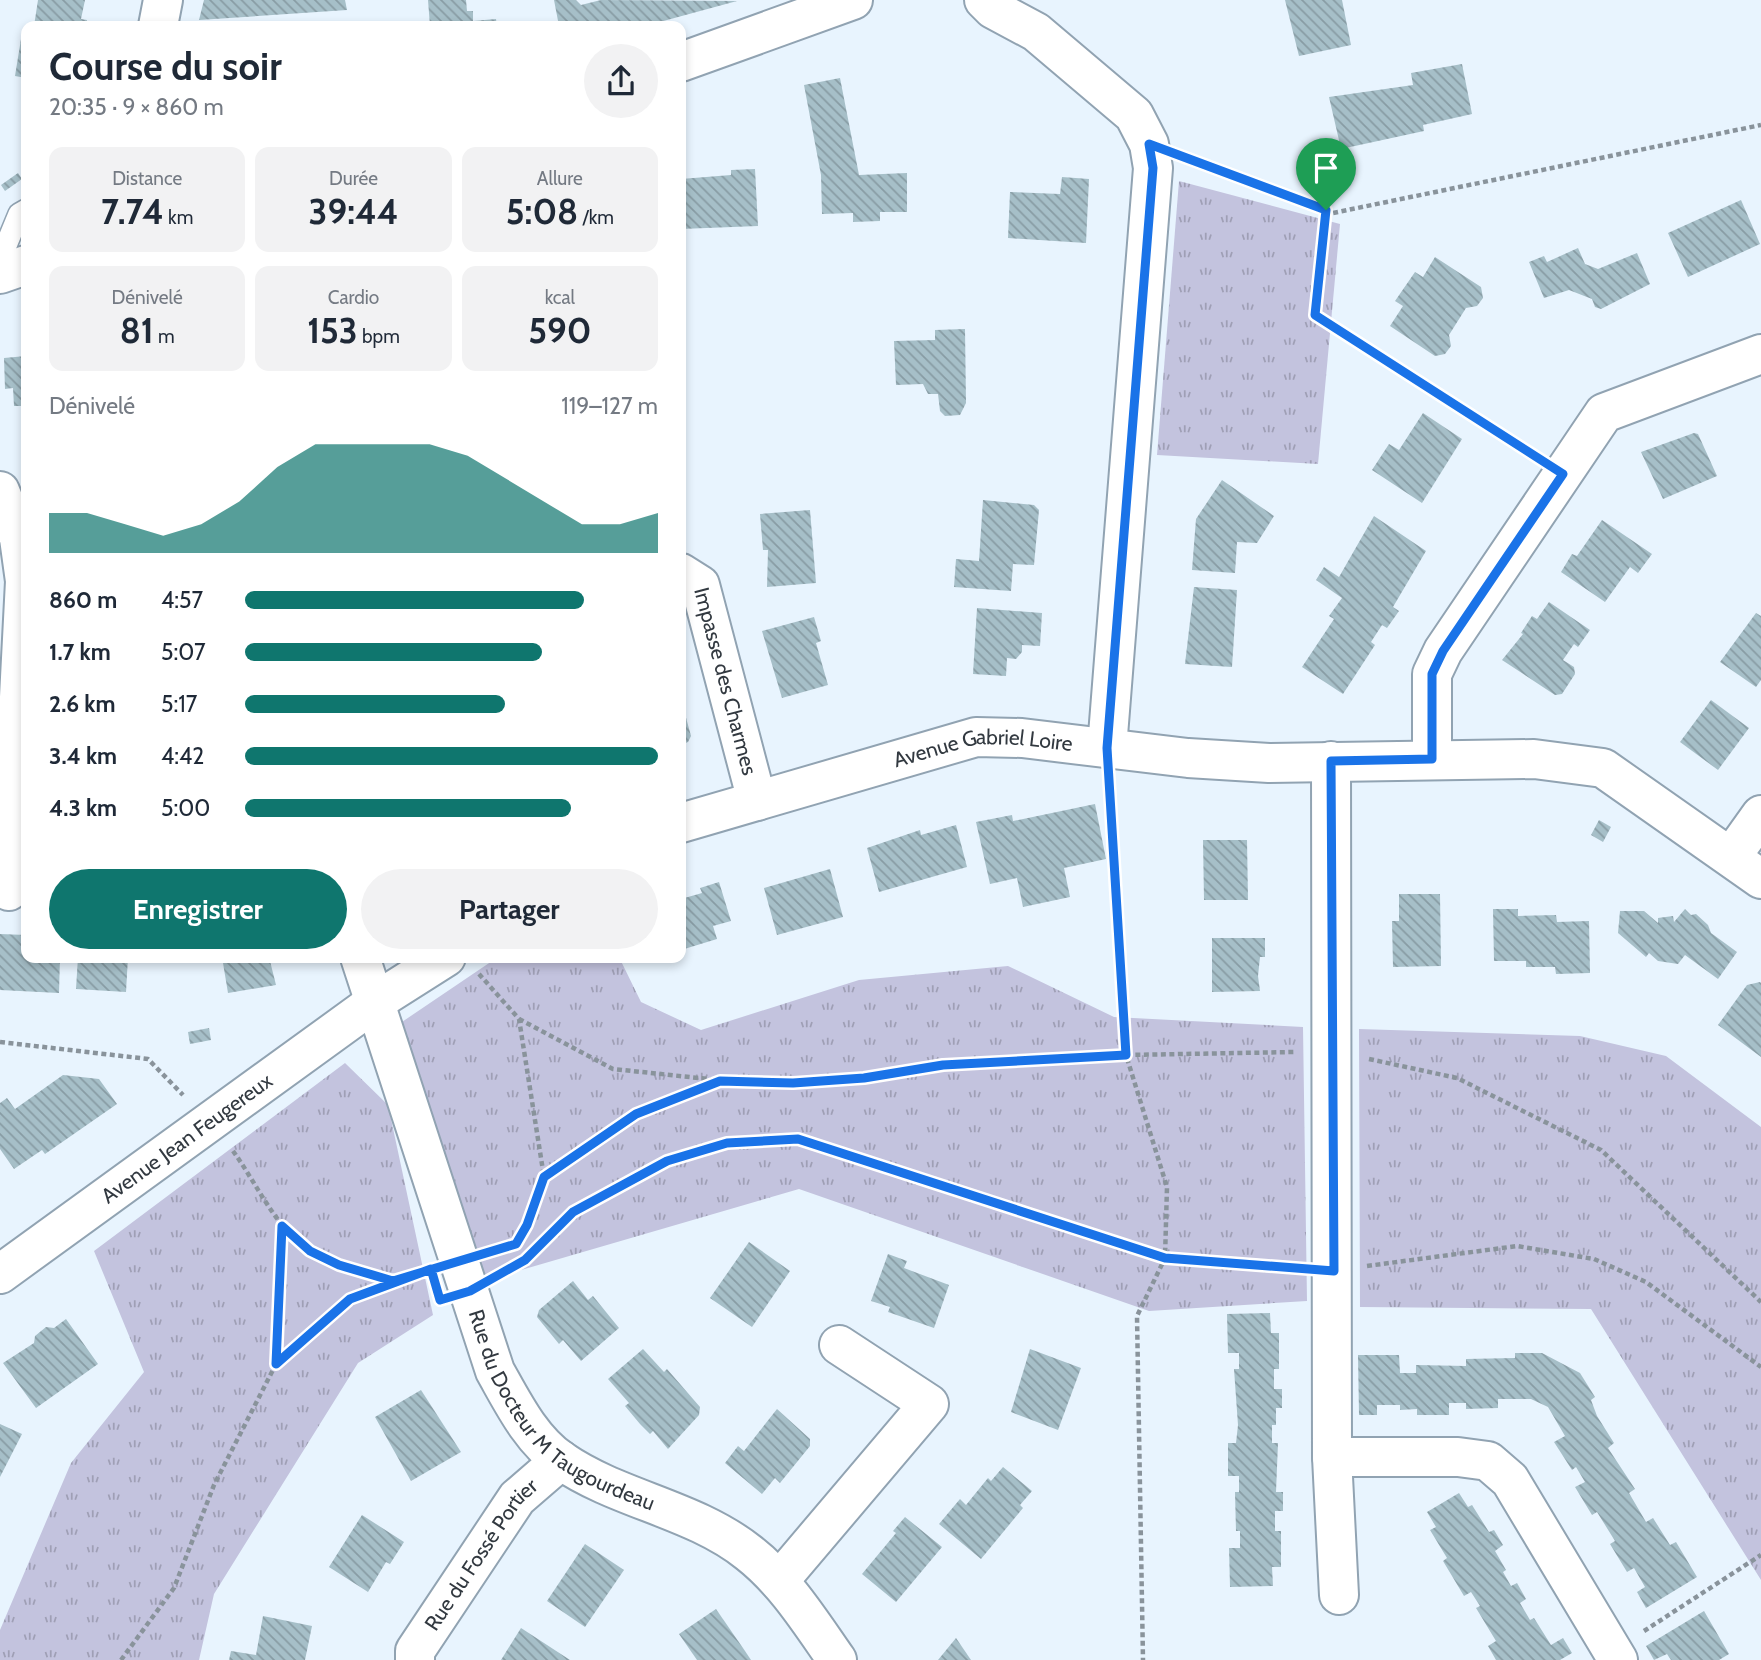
<!DOCTYPE html>
<html lang="fr">
<meta charset="utf-8">
<style>
:root{--surface:#fff;--page:#f2f2f3;--text:#1f2937;--muted:#747a83;--accent:#0f766e}
body{margin:0;font-family:Cabin,sans-serif;background:var(--page);color:var(--text);height:100vh;display:flex;flex-direction:column;font-size:26px;white-space:nowrap}
*{box-sizing:border-box;margin:0}
p{font-size:23px;color:var(--muted)}
.icon{flex:none;width:38px;height:38px;fill:none;stroke:currentColor;stroke-width:2;stroke-linecap:round;stroke-linejoin:round}
.map{position:relative;flex:1;overflow:hidden}
.details{position:absolute;left:21px;top:21px;width:665px;height:942px;display:flex;flex-direction:column;background:var(--surface);border-radius:14px;box-shadow:0 4px 10px #0003}
.details>*{flex:none}
.pin{position:absolute;display:grid;place-items:center;width:60px;height:60px;color:#fff;margin:-72px -30px;border-radius:50% 50% 50% 0;rotate:-45deg;box-shadow:0 0 7px #0007}
.pin .icon{rotate:45deg}
.round{display:grid;place-items:center;flex:none;width:74px;height:74px;border-radius:37px;background:var(--page)}
.headline{display:flex;align-items:center;justify-content:space-between;height:119px;padding:0 28px}
h1{font-size:38px;font-weight:700;line-height:52px}
.stats{display:grid;grid-template-columns:repeat(3,1fr);gap:10px;height:119px;padding:7px 28px}
.stats div{display:grid;align-content:center;border-radius:14px;background:var(--page);text-align:center}
.stats b{font-size:35px;font-weight:700}
.stats small{font-size:19px;font-weight:400}
.stats p{font-size:19px}
.chart{height:196px;padding:14px 28px}
.chart p{display:flex;justify-content:space-between}
.chart svg{width:100%;height:126px;margin-top:7px;fill:var(--accent);opacity:.7}
.primary-button{display:flex;gap:14px;margin-top:auto;padding:14px 28px}
.primary-button a{flex:1;height:80px;border-radius:42px;background:var(--accent);color:#fff;font-size:28px;font-weight:700;line-height:80px;text-align:center}
.primary-button a+a{background:var(--page);color:var(--text)}
ul{padding:0 28px;list-style:none;font-size:23px}
li{display:grid;grid-template-columns:112px 84px 1fr;align-items:center;height:52px}
li i{height:18px;border-radius:9px;background:var(--accent)}
.map>svg:first-child{display:block}
.grass{fill:url(#grass-tufts)}
.building{fill:url(#building-back-hatch)}
.lines{fill:none;stroke-linecap:round;stroke-linejoin:round}
.service-casing{stroke:#91a3b2;stroke-width:24}
.minor-casing{stroke:#91a3b2;stroke-width:42}
.tertiary-casing{stroke:#91a3b2;stroke-width:42}
.path{stroke:#89939b;stroke-width:4.5;stroke-dasharray:5 3.5;stroke-linecap:butt}
.service{stroke:#fff;stroke-width:21}
.minor{stroke:#fff;stroke-width:38}
.tertiary{stroke:#fff;stroke-width:38}
.route-casing{stroke:#fff;stroke-width:14}
.route{stroke:#1a73e8;stroke-width:9}
.labels{text-anchor:middle;stroke-width:6;stroke-linejoin:round;paint-order:stroke}
.street-label{font-size:21px;fill:#323940;stroke:#e8f4fe}
</style>
<div class="map">
<svg width="1761" height="1660" viewBox="0 0 1761 1660">
<defs>
<pattern id="grass-tufts" width="24" height="20" patternUnits="userSpaceOnUse" patternTransform="scale(1.75)"><rect width="24" height="20" fill="#c3c3de"/><path d="M3 7l-1-3M5 7V3M7 7l1-3M15 17l-1-3M17 17v-4M19 17l1-3" fill="none" stroke="#9f9fb5"/></pattern>
<pattern id="building-back-hatch" width="6" height="6" patternUnits="userSpaceOnUse" patternTransform="scale(1.75)"><rect width="6" height="6" fill="#a6bfc8"/><path d="M-1 5l2 2M0 0l6 6M5-1l2 2" fill="none" stroke="#889ca4"/></pattern>
</defs>
<rect width="100%" height="100%" fill="#e8f4fe"/>
<!-- grass -->
<g class="grass">
<polygon points="1179,181 1340,224 1318,464 1157,455"/>
<polygon points="498,957 619,957 641,1002 701,1030 859,980 1008,966 1114,1017 1303,1027 1307,1301 1149,1311 799,1189 480,1282 396,1026"/>
<polygon points="1359,1029 1580,1036 1666,1056 1761,1127 1761,1580 1591,1309 1360,1307"/>
<polygon points="345,1063 388,1105 433,1315 358,1363 214,1594 199,1660 0,1660 0,1630 71,1463 144,1372 94,1251"/>
</g>
<!-- building -->
<g class="building">
<polygon points="38,0 85,0 81,19 87,20 86,26 34,26"/>
<polygon points="204,0 345,0 347,10 199,20"/>
<polygon points="428,0 466,0 467,11 473,11 473,21 496,19 497,26 430,26"/>
<polygon points="554,0 576,0 581,5 601,0 737,1 645,26 559,26"/>
<polygon points="1285,0 1342,0 1351,45 1299,56"/>
<polygon points="22,33 26,34 26,78 15,76"/>
<polygon points="1462,64 1472,114 1423,125 1424,131 1341,149 1329,97 1413,85 1411,73"/>
<polygon points="840,78 859,175 907,173 907,212 880,212 880,221 853,222 853,213 822,214 821,175 804,85"/>
<polygon points="755,169 758,226 681,229 681,179 731,175 731,170"/>
<polygon points="18,173 22,179 5,191 1,185"/>
<polygon points="1062,177 1089,179 1086,243 1008,238 1010,192 1060,194"/>
<polygon points="1741,200 1760,244 1688,277 1668,233"/>
<polygon points="1578,248 1585,264 1598,269 1637,253 1650,284 1601,309 1595,307 1592,299 1569,290 1544,298 1529,262 1544,256 1547,262"/>
<polygon points="1435,257 1481,287 1483,298 1477,306 1466,308 1449,335 1451,346 1445,354 1435,356 1390,326 1403,306 1395,301 1415,272 1423,277"/>
<polygon points="965,329 966,403 960,415 945,416 940,411 938,394 928,394 923,384 896,385 894,341 935,340 935,330"/>
<polygon points="26,356 26,406 14,406 13,388 5,389 4,358"/>
<polygon points="1423,413 1462,439 1422,503 1372,470 1389,444 1399,450"/>
<polygon points="1694,433 1698,434 1717,476 1663,499 1641,452"/>
<polygon points="1222,480 1274,516 1257,543 1237,542 1235,573 1192,570 1196,519"/>
<polygon points="983,500 1034,505 1039,510 1034,565 1013,564 1011,591 954,587 956,559 979,561"/>
<polygon points="810,510 816,583 767,587 768,550 763,550 760,514"/>
<polygon points="1374,516 1426,551 1393,607 1399,611 1387,628 1382,625 1371,642 1375,645 1343,694 1302,667 1334,619 1329,616 1342,598 1316,580 1324,567 1339,577"/>
<polygon points="1602,520 1652,554 1638,573 1630,567 1605,602 1561,572 1572,554 1577,556"/>
<polygon points="1194,587 1237,590 1232,667 1185,664"/>
<polygon points="1549,602 1590,630 1578,647 1574,644 1563,660 1574,667 1575,674 1562,694 1555,695 1502,660 1523,634 1521,633 1532,616 1537,619"/>
<polygon points="977,608 1042,613 1040,646 1022,645 1022,652 1016,659 1007,658 1006,676 973,674"/>
<polygon points="1756,613 1761,616 1761,680 1756,687 1720,662"/>
<polygon points="814,617 821,641 816,643 828,685 782,698 762,631"/>
<polygon points="1711,700 1749,728 1718,770 1680,742"/>
<polygon points="681,712 685,714 691,736 688,742 681,745"/>
<polygon points="1095,804 1106,859 1064,868 1070,897 1023,907 1017,878 990,884 976,822 1012,815 1013,821"/>
<polygon points="1599,820 1611,827 1603,842 1591,835"/>
<polygon points="956,825 967,867 879,892 867,848 920,830 921,835"/>
<polygon points="1203,840 1247,840 1248,900 1204,900"/>
<polygon points="830,869 843,917 777,935 764,888"/>
<polygon points="719,882 731,921 713,926 717,939 681,950 681,899 702,893 700,888"/>
<polygon points="1399,894 1440,894 1441,966 1393,967 1392,921 1399,921"/>
<polygon points="1493,909 1518,909 1518,916 1556,915 1557,922 1589,921 1590,973 1556,974 1555,967 1526,967 1526,961 1494,961"/>
<polygon points="1685,909 1691,915 1696,914 1708,925 1711,933 1737,952 1718,979 1685,955 1678,964 1658,961 1649,953 1646,957 1618,933 1620,911 1644,911 1658,923 1658,918 1673,916 1674,922"/>
<polygon points="0,934 26,935 26,957 60,957 59,993 0,990"/>
<polygon points="1212,938 1265,938 1265,957 1260,957 1258,976 1260,991 1212,992"/>
<polygon points="78,957 128,957 126,992 76,989"/>
<polygon points="222,957 269,957 276,985 228,993"/>
<polygon points="1760,982 1761,983 1761,1057 1718,1025 1747,985"/>
<polygon points="209,1028 211,1040 190,1044 188,1032"/>
<polygon points="63,1075 99,1079 117,1104 45,1154 42,1150 14,1169 0,1149 0,1103 7,1098 15,1109"/>
<polygon points="749,1242 790,1271 752,1327 710,1298"/>
<polygon points="888,1254 907,1261 904,1268 949,1285 934,1328 888,1312 890,1307 871,1301"/>
<polygon points="573,1281 588,1300 593,1296 619,1328 581,1361 563,1340 559,1344 537,1317 539,1310"/>
<polygon points="1270,1313 1271,1333 1279,1333 1279,1369 1274,1369 1274,1389 1282,1389 1282,1408 1276,1408 1276,1425 1272,1425 1272,1443 1278,1443 1276,1492 1283,1492 1283,1511 1275,1511 1275,1531 1281,1531 1281,1567 1272,1567 1273,1586 1230,1587 1229,1548 1240,1548 1240,1531 1236,1531 1235,1492 1239,1492 1239,1476 1228,1476 1228,1443 1236,1443 1238,1425 1234,1369 1239,1369 1239,1353 1228,1353 1227,1314"/>
<polygon points="66,1319 98,1364 36,1408 3,1363 34,1343 35,1336 46,1327 54,1328"/>
<polygon points="643,1349 664,1372 667,1369 700,1407 699,1415 668,1449 653,1431 650,1434 640,1424 625,1406 629,1403 608,1379"/>
<polygon points="1030,1349 1081,1368 1058,1430 1011,1412"/>
<polygon points="1515,1353 1542,1353 1580,1373 1595,1397 1591,1400 1597,1416 1614,1443 1608,1448 1635,1489 1629,1493 1646,1522 1653,1518 1670,1545 1676,1542 1697,1577 1646,1608 1637,1592 1645,1587 1634,1568 1627,1572 1610,1544 1615,1541 1597,1512 1592,1515 1575,1487 1585,1482 1576,1467 1572,1470 1554,1442 1565,1436 1548,1407 1531,1399 1498,1399 1498,1408 1466,1409 1466,1403 1449,1403 1449,1415 1417,1415 1417,1409 1400,1410 1400,1405 1377,1405 1377,1415 1359,1415 1358,1355 1399,1355 1400,1373 1416,1373 1416,1365 1466,1366 1466,1359 1515,1358"/>
<polygon points="421,1390 461,1452 411,1481 375,1417"/>
<polygon points="777,1409 810,1439 810,1446 780,1483 775,1478 762,1494 725,1463 738,1446 744,1451"/>
<polygon points="0,1424 22,1434 0,1477"/>
<polygon points="1003,1467 1032,1491 1020,1505 1023,1508 981,1559 939,1524 960,1499 966,1505 988,1478 991,1481"/>
<polygon points="1459,1493 1468,1507 1472,1505 1489,1532 1494,1530 1503,1545 1495,1551 1506,1570 1503,1572 1511,1586 1517,1583 1526,1599 1520,1603 1530,1620 1534,1618 1551,1645 1563,1638 1572,1653 1560,1660 1496,1660 1488,1646 1496,1641 1476,1608 1480,1606 1471,1592 1464,1596 1443,1561 1447,1558 1430,1530 1436,1527 1427,1512"/>
<polygon points="362,1515 404,1542 390,1564 386,1562 368,1592 329,1567"/>
<polygon points="905,1517 942,1547 896,1602 862,1574 896,1533 893,1531"/>
<polygon points="585,1544 624,1570 585,1627 547,1601"/>
<polygon points="716,1609 745,1651 751,1660 697,1660 679,1634"/>
<polygon points="1704,1611 1729,1654 1719,1660 1671,1660 1667,1654 1654,1660 1646,1646"/>
<polygon points="263,1616 312,1626 305,1660 229,1660 231,1651 256,1655"/>
<polygon points="521,1628 570,1660 501,1660"/>
<polygon points="956,1638 971,1660 938,1660"/>
</g>
<g class="lines">
<!-- service casing -->
<g class="service-casing">
<polyline id="service" points="0,260 19,214 26,210"/>
</g>
<!-- minor casing -->
<g class="minor-casing">
<g id="minor">
<polyline points="984,0 993,9 1036,32 1134,115 1149,144 1153,168 1107,748"/>
<polyline points="0,491 19,538 25,581 9,891"/>
<path id="s1" d="M681,573L700,585L757,801"/>
<polyline points="1432,759 1432,674 1443,651 1604,413 1761,354"/>
<polyline points="1331,761 1332,1457 1458,1457 1488,1461 1510,1480 1618,1660"/>
<path id="s2" d="M681,823L976,737L1022,738L1188,758L1269,763L1534,759L1603,768L1761,879"/>
<polyline points="1731,857 1761,815"/>
<path id="s3" d="M360,957L495,1371C513,1403 531,1440 562,1461C619,1500 694,1509 749,1553C785,1581 811,1623 837,1660"/>
<path id="s4" d="M0,1274L375,1002L446,957"/>
<polyline points="1332,1457 1339,1595"/>
<polyline points="779,1581 929,1404 839,1345"/>
<path id="s5" d="M415,1660V1651L517,1498L561,1460"/>
</g>
</g>
<!-- tertiary casing -->
<g class="tertiary-casing">
<g id="tertiary">
<polyline points="158,26 163,0"/>
<polyline points="681,62 853,0"/>
<polyline points="0,274 26,265"/>
</g>
</g>
<!-- path -->
<g class="path">
<polyline points="1190,159 1333,213 1761,125"/>
<polyline points="1326,210 1316,315 1533,455"/>
<polyline points="1109,787 1126,1055 1167,1187 1165,1258 1137,1316 1143,1660"/>
<polyline points="479,974 519,1019 544,1177"/>
<polyline points="519,1019 613,1069 718,1080"/>
<polyline points="0,1042 148,1059 183,1095"/>
<polyline points="1369,1059 1457,1078 1601,1150 1761,1302"/>
<path d="M233,1151C257,1184 275,1227 309,1251C333,1267 365,1274 392,1281"/>
<polyline points="495,1252 516,1244 527,1225 544,1177 636,1114 720,1081 793,1083 864,1078 943,1065 1126,1055 1295,1052"/>
<polyline points="1367,1266 1517,1246 1594,1259 1646,1282 1761,1367"/>
<polyline points="502,1272 525,1260 573,1212 667,1161 727,1143 798,1139 1165,1258 1296,1268"/>
<polyline points="276,1364 282,1226"/>
<polyline points="1644,1631 1761,1555"/>
<polyline points="121,1660 174,1588 214,1485 276,1364 350,1299 424,1271"/>
</g>
<!-- service -->
<use href="#service" class="service"/>
<!-- minor -->
<use href="#minor" class="minor"/>
<!-- tertiary -->
<use href="#tertiary" class="tertiary"/>
</g>
<g class="lines">
<!-- route casing -->
<g class="route-casing">
<polyline id="route" points="1326,210 1149,144 1153,168 1107,748 1126,1055 943,1065 864,1078 793,1083 720,1081 636,1114 544,1177 527,1225 516,1244 393,1281 339,1265 310,1251 282,1226 276,1364 350,1299 431,1269 440,1300 470,1291 525,1260 573,1212 667,1161 727,1143 798,1139 1165,1258 1334,1271 1331,761 1432,759 1432,674 1443,651 1563,474 1315,315 1326,210"/>
</g>
<!-- route -->
<use href="#route" class="route"/>
</g>
<g class="labels">
<!-- street labels -->
<g class="street-label">
<text dy="7" stroke="none"><textPath href="#s1" startOffset="122">Impasse des Charmes</textPath></text>
<text dy="7" stroke="none"><textPath href="#s2" startOffset="313">Avenue Gabriel Loire</textPath></text>
<text dy="7" stroke="none"><textPath href="#s4" startOffset="231">Avenue Jean Feugereux</textPath></text>
<text dy="7" stroke="none"><textPath href="#s3" startOffset="511">Rue du Docteur M Taugourdeau</textPath></text>
<text dy="7" stroke="none"><textPath href="#s5" startOffset="126">Rue du Fossé Portier</textPath></text>
</g>
</g>
</svg>
<div class="pin" style="left:1326px;top:210px;background:#1e9e55"><svg class="icon" aria-label="arrive" viewBox="0 0 24 24"><path d="M6 21V4h12l-3 4 3 4H6"/></svg></div>
<section class="details">
<div class="headline"><div><h1>Course du soir</h1><p>20:35 · 9 × 860 m</p></div><a class="round"><svg class="icon" aria-label="share" viewBox="0 0 24 24"><path d="M12 15V3M7 8l5-5 5 5M5 13v7h14v-7"/></svg></a></div>
<div class="stats">
<div><p>Distance</p><b>7.74<small> km</small></b></div>
<div><p>Durée</p><b>39:44</b></div>
<div><p>Allure</p><b>5:08<small> /km</small></b></div>
</div>
<div class="stats">
<div><p>Dénivelé</p><b>81<small> m</small></b></div>
<div><p>Cardio</p><b>153<small> bpm</small></b></div>
<div><p>kcal</p><b>590</b></div>
</div>
<div class="chart"><p><span>Dénivelé</span>119–127 m</p>
<svg viewBox="0 0 160 44" preserveAspectRatio="none"><path d="M0 44V30L10 30L20 34L30 38L40 34L50 26L60 14L70 6L80 6L90 6L100 6L110 10L120 18L130 26L140 34L150 34L160 30V44z"/></svg>
</div>
<ul>
<li><b>860 m</b>4:57<i style="width:82%"></i></li>
<li><b>1.7 km</b>5:07<i style="width:72%"></i></li>
<li><b>2.6 km</b>5:17<i style="width:63%"></i></li>
<li><b>3.4 km</b>4:42<i style="width:100%"></i></li>
<li><b>4.3 km</b>5:00<i style="width:79%"></i></li>
</ul>
<div class="primary-button"><a>Enregistrer</a><a>Partager</a></div>
</section>
</div>
